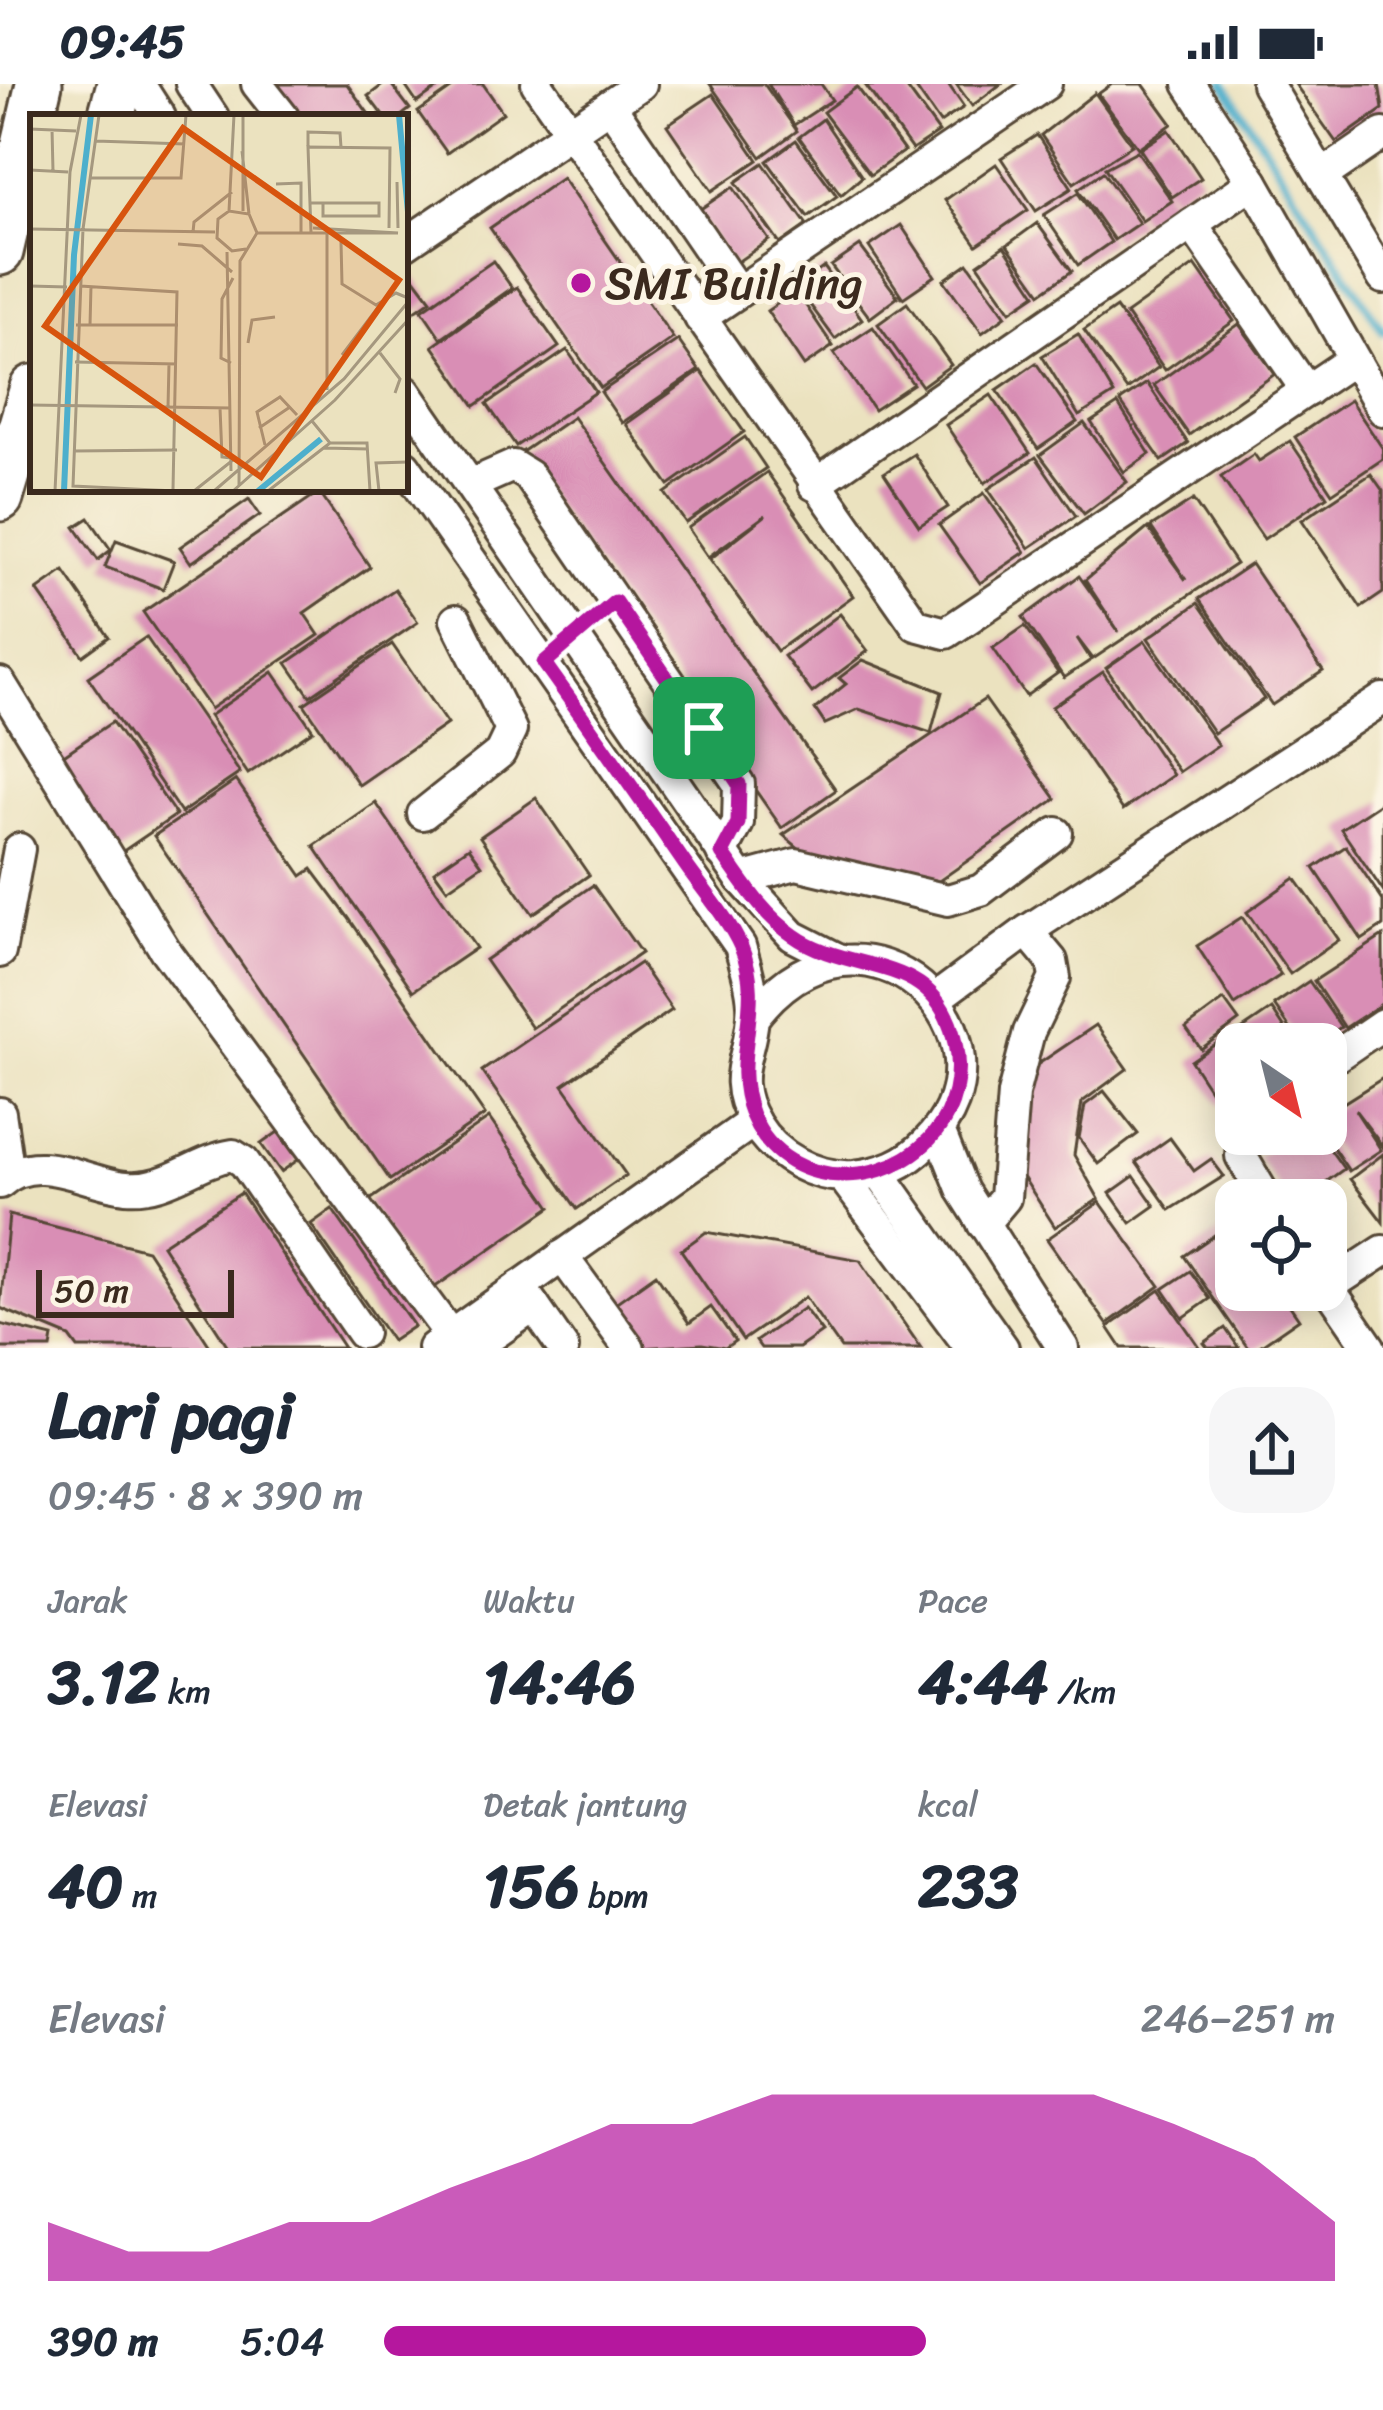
<!DOCTYPE html>
<html lang="id">
<meta charset="utf-8">
<style>
:root{--surface:#fff;--page:#f6f6f7;--text:#1f2937;--muted:#747a83;--accent:#b5179e}
body{margin:0;font-family:Sriracha,sans-serif;background:var(--page);color:var(--text);height:100vh;display:flex;flex-direction:column;font-size:45px;white-space:nowrap}
*{box-sizing:border-box;margin:0}
p{font-size:39px;color:var(--muted)}
.icon{flex:none;width:66px;height:66px;fill:none;stroke:currentColor;stroke-width:2;stroke-linecap:round;stroke-linejoin:round}
.map{position:relative;height:1264px;overflow:hidden}
.details{display:flex;flex-direction:column;background:var(--surface);flex:1}
.details>*{flex:none}
.needle{width:78px;rotate:145deg}
.buttons{position:absolute;left:1215px;top:939px;display:grid;gap:24px}
.buttons a{display:grid;place-items:center;width:132px;height:132px;border-radius:24px;background:var(--surface);box-shadow:0 6px 30px #0003;font-size:60px}
.scale{position:absolute;left:36px;bottom:30px;width:198px;box-sizing:border-box;padding-left:12px;border:6px solid #3b2a1e;border-top:0;font-size:33px;line-height:42px;white-space:nowrap;color:#3b2a1e;-webkit-text-stroke:9px #fcf5e5;paint-order:stroke}
.pin{position:absolute;display:grid;place-items:center;width:102px;height:102px;color:#fff;margin:-51px;border-radius:24px;box-shadow:0 6px 18px #0006}
.round{display:grid;place-items:center;flex:none;width:126px;height:126px;border-radius:36px;background:var(--page)}
.summary{display:flex;align-items:center;justify-content:space-between;height:204px;padding:0 48px}
h1{font-size:66px;font-weight:700;line-height:90px}
.stats{display:grid;grid-template-columns:repeat(3,1fr);gap:18px;height:204px;padding:12px 48px}
.stats div{display:grid;align-content:center}
.stats b{font-size:60px;font-weight:700}
.stats small{font-size:33px;font-weight:400}
.stats p{font-size:33px}
.chart{height:336px;padding:24px 48px}
.chart p{display:flex;justify-content:space-between}
.chart svg{width:100%;height:216px;margin-top:12px;fill:var(--accent);opacity:.7}
ul{padding:0 48px;list-style:none;font-size:39px}
li{display:grid;grid-template-columns:192px 144px 1fr;align-items:center;height:90px}
li i{height:30px;border-radius:15px;background:var(--accent)}
.status{display:flex;justify-content:space-between;align-items:center;height:84px;padding:0 60px;background:var(--surface);direction:ltr}
.status svg{height:33px;fill:currentColor}
.map>svg:first-child{display:block}
.lines{fill:none;stroke-linecap:round;stroke-linejoin:round}
.stream{stroke:#4dafcc;stroke-width:8}
.building{fill:#d98eb5}
.minor-casing{stroke:#554636;stroke-width:36}
.highway-casing{stroke:#554636;stroke-width:51}
.minor{stroke:#fff;stroke-width:30}
.highway{stroke:#fff;stroke-width:45}
.route-casing{stroke:#fff;stroke-width:24}
.route{stroke:#b5179e;stroke-width:15}
.poi-dot{fill:#b5179e;stroke:#fcf5e5;stroke-width:4.5}
.labels{text-anchor:middle;stroke-width:10;stroke-linejoin:round;paint-order:stroke}
.poi-label{font-size:45px;fill:#3b2a1e;stroke:#fcf5e5;text-anchor:start}
.inset-river{fill:none;stroke:#4dafcc;stroke-width:6}
.inset-road{fill:none;stroke:#a5987f;stroke-width:3}
.view{fill:#d7540e;fill-opacity:0.15;stroke:#d7540e;stroke-width:6}
.inset-edge{fill:none;stroke:#3b2a1e;stroke-width:6}
</style>
<div class="status"><b>09:45</b><svg viewBox="0 0 49 12"><path d="M0 12V9h3v3zM5 12V6h3v6zM10 12V3h3v9zM15 12V0h3v12zM26 1h20v11H26zM47 4h2v5h-2z"/></svg></div>
<div class="map">
<svg width="1383" height="1264" viewBox="0 0 1383 1264">
<rect width="100%" height="100%" fill="#fcf5e5"/>
<filter id="ink" filterUnits="userSpaceOnUse"><feTurbulence type="fractalNoise" baseFrequency=".00833" numOctaves="2"/><feDisplacementMap in="SourceGraphic" scale="24" xChannelSelector="R" yChannelSelector="G"/><feConvolveMatrix kernelMatrix="1 2 1 2 8 2 1 2 1" color-interpolation-filters="sRGB"/></filter>
<filter id="wash" filterUnits="userSpaceOnUse"><feTurbulence type="fractalNoise" baseFrequency=".004" numOctaves="4" result="noise"/><feDisplacementMap in="SourceGraphic" scale="48" xChannelSelector="R" yChannelSelector="G"/><feGaussianBlur stdDeviation="2.7" result="paint"/><feColorMatrix in="noise" values="0 0 0 0 0 0 0 0 0 0 0 0 0 0 0 0 0 1.4 0 .05"/><feComposite in="paint" operator="in"/></filter>
<g filter="url(#wash)">
<rect width="100%" height="100%" fill="#ebe2bf"/>
<g class="lines">
<!-- stream -->
<polyline class="stream" points="1224,0 1383,247"/>
</g>
<g id="blocks">
<!-- building -->
<g class="building">
<polygon points="270,0 347,0 371,33 293,33"/>
<polygon points="384,0 391,0 410,25 400,33 384,33 368,12"/>
<polygon points="404,0 444,0 417,19"/>
<polygon points="458,0 483,0 503,29 447,69 418,28"/>
<polygon points="710,0 764,0 797,47 761,73"/>
<polygon points="768,0 821,0 832,16 794,41"/>
<polygon points="904,0 939,48 912,66 866,2"/>
<polygon points="913,0 948,0 964,23 940,39"/>
<polygon points="956,0 1001,0 972,22"/>
<polygon points="1112,0 1143,0 1172,40 1138,64 1098,10"/>
<polygon points="1295,0 1379,0 1383,25 1336,58"/>
<polygon points="857,3 904,67 870,91 823,28"/>
<polygon points="1095,9 1132,61 1074,99 1041,51"/>
<polygon points="713,10 758,76 712,107 667,41"/>
<polygon points="823,35 862,93 841,111 799,53"/>
<polygon points="1169,46 1201,94 1172,113 1140,65"/>
<polygon points="1037,51 1072,104 1036,127 1001,74"/>
<polygon points="796,56 837,112 808,133 767,77"/>
<polygon points="1137,67 1172,117 1142,137 1105,84"/>
<polygon points="763,79 807,141 780,160 736,98"/>
<polygon points="996,80 1028,126 977,161 945,116"/>
<polygon points="1103,88 1139,139 1114,156 1078,105"/>
<polygon points="562,94 673,254 601,304 490,144"/>
<polygon points="733,103 769,156 733,181 696,128"/>
<polygon points="1078,109 1111,158 1078,181 1044,131"/>
<polygon points="1037,139 1072,187 1041,209 1007,161"/>
<polygon points="901,141 935,192 903,214 869,163"/>
<polygon points="860,162 898,213 870,234 831,182"/>
<polygon points="1004,162 1036,210 1011,227 978,180"/>
<polygon points="493,177 512,204 441,254 422,226"/>
<polygon points="968,179 1006,232 982,249 944,196"/>
<polygon points="1195,181 1234,237 1165,286 1126,230"/>
<polygon points="824,183 862,235 835,255 797,203"/>
<polygon points="413,192 431,216 405,234 405,197"/>
<polygon points="517,203 559,263 475,322 433,262"/>
<polygon points="796,207 833,262 804,282 767,227"/>
<polygon points="907,219 951,281 922,302 878,240"/>
<polygon points="1116,224 1159,283 1127,306 1084,246"/>
<polygon points="1239,240 1275,290 1189,351 1154,301"/>
<polygon points="873,243 913,300 874,326 834,269"/>
<polygon points="1078,250 1114,310 1079,332 1042,272"/>
<polygon points="678,256 699,286 622,339 601,308"/>
<polygon points="567,266 596,308 516,362 487,320"/>
<polygon points="1036,279 1077,338 1038,365 997,306"/>
<polygon points="701,287 744,348 669,401 626,340"/>
<polygon points="1147,299 1188,359 1162,377 1120,317"/>
<polygon points="991,311 1030,369 985,399 946,341"/>
<polygon points="1350,316 1383,365 1383,375 1332,409 1295,353"/>
<polygon points="1118,320 1150,370 1124,388 1091,338"/>
<polygon points="573,333 836,706 782,744 519,370"/>
<polygon points="1084,339 1127,398 1084,430 1040,371"/>
<polygon points="745,353 766,384 686,439 665,409"/>
<polygon points="1290,357 1327,412 1264,455 1221,393 1254,370 1259,377"/>
<polygon points="914,370 948,423 919,442 884,389"/>
<polygon points="1036,373 1076,432 1029,464 988,405"/>
<polygon points="767,388 853,512 777,567 710,475 766,431 708,473 688,444"/>
<polygon points="1371,390 1383,407 1383,509 1361,524 1302,436"/>
<polygon points="319,408 370,483 304,529 319,551 210,625 143,528"/>
<polygon points="984,409 1025,468 980,499 939,441"/>
<polygon points="249,415 260,431 191,479 180,463"/>
<polygon points="1193,416 1236,480 1093,575 1077,554 1091,576 1064,594 1023,533 1079,492 1119,548 1085,496 1148,444 1186,496 1151,443"/>
<polygon points="89,434 111,466 98,476 75,443"/>
<polygon points="116,456 174,477 163,505 105,483"/>
<polygon points="1251,480 1323,587 1272,621 1199,515"/>
<polygon points="64,487 109,553 83,572 37,506"/>
<polygon points="395,505 418,538 310,612 287,579"/>
<polygon points="1198,519 1264,615 1214,649 1148,554"/>
<polygon points="840,530 868,567 812,609 784,572"/>
<polygon points="1025,542 1058,589 1026,612 993,564"/>
<polygon points="146,553 240,689 181,729 88,593"/>
<polygon points="1145,557 1218,661 1179,688 1106,584"/>
<polygon points="392,560 447,640 359,701 304,620"/>
<polygon points="863,576 942,608 931,649 859,625 825,640 815,625 846,600 839,594"/>
<polygon points="273,588 313,646 248,690 209,632"/>
<polygon points="1103,588 1173,691 1123,726 1052,623"/>
<polygon points="985,615 1056,715 926,806 819,781 783,751"/>
<polygon points="112,638 176,731 116,772 52,679"/>
<polygon points="236,696 302,792 312,785 348,833 485,1031 390,1096 154,752"/>
<polygon points="536,714 589,791 533,830 480,753"/>
<polygon points="1383,717 1383,807 1341,745"/>
<polygon points="376,719 476,864 413,907 314,762"/>
<polygon points="1346,762 1383,817 1383,842 1362,856 1314,784"/>
<polygon points="469,763 482,781 447,805 434,787"/>
<polygon points="1295,794 1339,856 1290,890 1247,828"/>
<polygon points="593,801 641,869 532,944 485,876"/>
<polygon points="1242,833 1281,891 1235,921 1197,862"/>
<polygon points="1383,852 1383,919 1345,944 1314,897"/>
<polygon points="640,879 672,926 563,1001 626,1091 577,1125 482,987"/>
<polygon points="1309,897 1341,943 1316,960 1301,960 1274,921"/>
<polygon points="1224,916 1239,937 1201,965 1186,944"/>
<polygon points="1272,925 1295,960 1240,960 1234,951"/>
<polygon points="1096,941 1127,985 1082,1018 1074,1071 1099,1115 1055,1143 1016,1082 1031,985"/>
<polygon points="1230,950 1236,959 1236,1010 1220,1021 1191,977"/>
<polygon points="1383,994 1383,1063 1355,1026 1381,1066 1349,1087 1324,1050 1326,1030"/>
<polygon points="1104,1007 1138,1050 1098,1080 1079,1054 1085,1021"/>
<polygon points="489,1034 551,1123 428,1208 367,1118"/>
<polygon points="278,1048 298,1076 281,1088 261,1060"/>
<polygon points="1290,1050 1319,1050 1344,1085 1301,1116 1288,1116 1257,1073"/>
<polygon points="1170,1054 1194,1087 1211,1075 1224,1092 1170,1126 1136,1078"/>
<polygon points="1383,1070 1383,1138 1350,1095"/>
<polygon points="1134,1092 1155,1122 1131,1139 1110,1109"/>
<polygon points="241,1109 344,1264 229,1264 162,1161"/>
<polygon points="1100,1118 1160,1202 1107,1240 1047,1155"/>
<polygon points="332,1125 414,1242 392,1257 311,1140"/>
<polygon points="9,1131 147,1166 211,1264 78,1264 70,1253 0,1224"/>
<polygon points="1232,1139 1236,1206 1279,1206 1299,1235 1257,1264 1248,1264 1184,1172"/>
<polygon points="706,1148 860,1176 921,1264 841,1264 805,1213 743,1256 681,1166"/>
<polygon points="1190,1187 1210,1215 1183,1234 1163,1205"/>
<polygon points="656,1190 689,1239 711,1223 735,1257 725,1264 702,1260 640,1264 611,1222"/>
<polygon points="1160,1206 1200,1264 1122,1264 1108,1243"/>
<polygon points="804,1224 822,1248 799,1264 761,1264 756,1257"/>
<polygon points="0,1240 53,1253 51,1264 0,1264"/>
<polygon points="1225,1244 1239,1264 1208,1264 1204,1259"/>
</g>
</g>
</g>
<g filter="url(#ink)">
<use href="#blocks" fill-opacity="0" stroke="#554636" stroke-width="3"/>
<g class="lines">
<!-- minor casing -->
<g class="minor-casing">
<g id="minor">
<polyline points="139,0 160,33"/>
<polyline points="191,0 213,33"/>
<polyline points="257,0 283,33"/>
<polyline points="537,0 916,541 946,549 1352,276"/>
<polyline points="1189,0 1253,98 1383,326"/>
<polyline points="1267,0 1383,194"/>
<polyline points="610,21 738,208"/>
<polyline points="1323,91 1383,50"/>
<polyline points="1192,140 1307,307"/>
<polyline points="405,160 641,0"/>
<polyline points="700,234 1046,0"/>
<polyline points="405,307 741,795 793,852 840,876"/>
<path d="M405,382L740,862C746,883 755,911 753,933C750,974 728,993 755,1039C775,1072 815,1095 854,1092C883,1089 906,1080 926,1059C1031,954 864,788 753,934"/>
<polyline points="472,400 513,382 529,392 739,700 738,739 722,769"/>
<polyline points="814,401 1253,98"/>
<polyline points="0,599 165,866 460,1264"/>
<polyline points="423,730 500,669 511,646 456,536"/>
<polyline points="741,795 796,780 948,816 981,806 1057,749"/>
<polyline points="0,868 19,765"/>
<polyline points="935,915 1027,847 1383,615"/>
<polyline points="1326,979 1383,940"/>
<polyline points="0,1029 9,1091"/>
<polyline points="939,1047 963,1107 1063,1264"/>
<polyline points="1243,1050 1241,1072 1267,1116"/>
<polyline points="879,1089 1003,1264"/>
<polyline points="843,1093 971,1264"/>
<path d="M0,1099C37,1065 84,1099 126,1103C168,1107 194,1077 233,1071L244,1078L362,1249"/>
<polyline points="983,1140 1005,1114 1013,1010 1029,948 1055,894 1052,877 1027,847"/>
<polyline points="562,1172 629,1264"/>
<polyline points="1326,1200 1370,1264"/>
<polyline points="520,1202 563,1264"/>
<polyline points="1328,1203 1383,1167"/>
<polyline points="433,1264 754,1037"/>
<polyline points="474,1264 534,1222"/>
</g>
</g>
<!-- highway casing -->
<g class="highway-casing">
<g id="highway">
<polyline points="111,33 120,0"/>
<polyline points="0,168 39,0"/>
<polyline points="0,414 33,304"/>
</g>
</g>
<!-- minor -->
<use href="#minor" class="minor"/>
<!-- highway -->
<use href="#highway" class="highway"/>
</g>
</g>
<g class="lines" filter="url(#ink)">
<!-- route casing -->
<g class="route-casing">
<path id="route" d="M615,518L739,700L738,739L722,769C743,798 763,831 793,851C851,893 936,866 955,959C960,984 958,1007 947,1030C910,1105 787,1117 752,1031C728,972 767,924 741,863C728,834 703,806 685,780C639,713 592,646 544,579Z"/>
</g>
<!-- route -->
<use href="#route" class="route"/>
</g>
<!-- markers -->
<circle class="poi-dot" cx="581" cy="199" r="12"/>
<g class="labels">
<!-- poi labels -->
<g class="poi-label">
<text x="605" y="215">SMI Building</text>
</g>
</g>
<!-- overview -->
<g transform="translate(30 30)">
<rect width="378" height="378" fill="#ebe2bf"/>
<path class="inset-river" d="M369,1L378,98M34,377L44,141L61,1M228,377L291,325"/>
<path class="inset-road" d="M69,1L53,115L43,372L145,377M213,1V97M0,15L46,17M22,15L23,57M66,27L155,30M278,33V18L310,19L311,33M212,37L219,100M0,56L38,58M60,64H151L156,1M367,68L368,114M246,70L271,69V118M281,89H349V102H293V89M199,97L204,1M0,115L185,118M163,118L164,108L202,78M281,118L278,33L360,34L359,114M227,119H368L283,114M311,128L312,170L346,191L366,179L378,184M148,130L172,132L202,158M197,138L201,357M0,172L37,173M50,172L147,178L143,375M46,211H148M60,211L61,172M218,229L222,206L245,203M350,239L370,265L365,279M312,241L349,192M45,248L147,250M201,249L191,244L192,185L203,164M297,276V115M0,291L200,294M138,293L139,250M190,294L192,343L201,344M282,307L300,329H337L340,377M229,314L260,293M235,331L227,298L250,283L267,301M294,334L338,335M44,337L147,336M209,372L210,147L227,119L219,100L199,97L188,105L187,124L202,137L216,135M25,377L40,58L51,1M164,377L203,346M184,377L314,265L378,188M203,377L305,286L378,206M238,377L300,329M349,377L346,349L378,348"/>
<path class="view" d="M153,14L369,166L231,363L15,212Z"/>
<rect width="378" height="378" class="inset-edge"/>
</g>
</svg>
<div class="buttons">
<a><svg class="needle" viewBox="-14 -14 28 28"><path d="M0-13l5 13h-10z" fill="#e53935"/><path d="M0 13l5-13h-10z" fill="#747a83"/></svg></a>
<a><svg class="icon" aria-label="locate" viewBox="0 0 24 24"><circle cx="12" cy="12" r="6"/><path d="M12 2v4M12 18v4M2 12h4M18 12h4"/></svg></a>
</div>
<div class="scale">50 m</div>
<div class="pin" style="left:704px;top:644px;background:#1e9e55"><svg class="icon" aria-label="arrive" viewBox="0 0 24 24"><path d="M6 21V4h12l-3 4 3 4H6"/></svg></div>
</div>
<section class="details">
<div class="summary"><div><h1>Lari pagi</h1><p>09:45 · 8 × 390 m</p></div><a class="round"><svg class="icon" aria-label="share" viewBox="0 0 24 24"><path d="M12 15V3M7 8l5-5 5 5M5 13v7h14v-7"/></svg></a></div>
<div class="stats">
<div><p>Jarak</p><b>3.12<small> km</small></b></div>
<div><p>Waktu</p><b>14:46</b></div>
<div><p>Pace</p><b>4:44<small> /km</small></b></div>
</div>
<div class="stats">
<div><p>Elevasi</p><b>40<small> m</small></b></div>
<div><p>Detak jantung</p><b>156<small> bpm</small></b></div>
<div><p>kcal</p><b>233</b></div>
</div>
<div class="chart"><p><span>Elevasi</span>246–251 m</p>
<svg viewBox="0 0 160 44" preserveAspectRatio="none"><path d="M0 44V32L10 38L20 38L30 32L40 32L50 25L60 19L70 12L80 12L90 6L100 6L110 6L120 6L130 6L140 12L150 19L160 32V44z"/></svg>
</div>
<ul>
<li><b>390 m</b>5:04<i style="width:57%"></i></li>
</ul>
</section>
